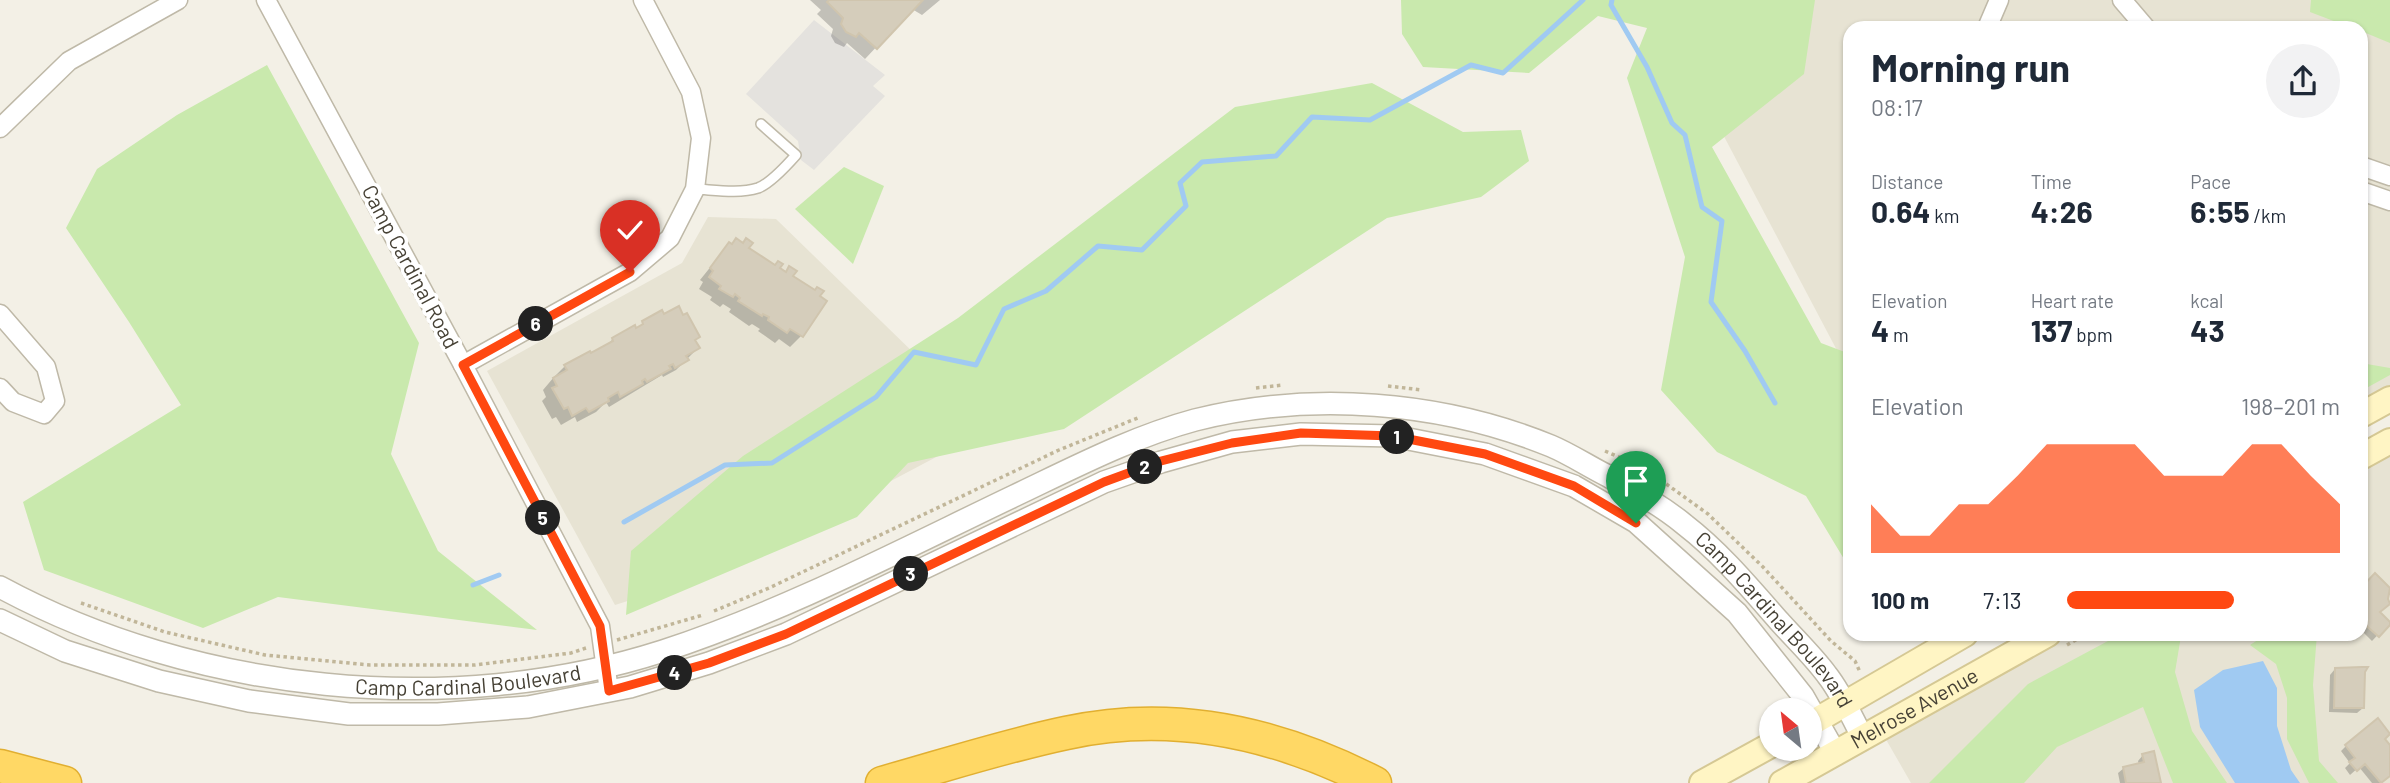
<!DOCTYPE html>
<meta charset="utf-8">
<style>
:root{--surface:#fff;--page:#f2f2f3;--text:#1f2937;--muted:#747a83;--accent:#ff4811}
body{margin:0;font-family:Barlow,sans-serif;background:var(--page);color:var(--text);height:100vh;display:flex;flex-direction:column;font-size:26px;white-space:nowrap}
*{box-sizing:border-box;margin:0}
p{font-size:23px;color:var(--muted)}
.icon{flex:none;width:38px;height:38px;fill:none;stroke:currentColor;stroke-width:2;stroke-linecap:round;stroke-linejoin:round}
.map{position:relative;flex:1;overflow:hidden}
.details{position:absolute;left:1843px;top:21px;width:525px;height:620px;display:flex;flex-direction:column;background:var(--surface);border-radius:21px;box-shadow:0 2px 5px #0004}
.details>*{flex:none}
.needle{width:46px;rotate:331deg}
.tools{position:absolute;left:1759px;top:698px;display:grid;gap:14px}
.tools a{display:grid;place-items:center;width:63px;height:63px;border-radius:50%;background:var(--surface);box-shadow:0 2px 5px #0004;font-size:35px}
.pin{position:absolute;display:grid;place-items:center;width:60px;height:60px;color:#fff;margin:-72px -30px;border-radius:50% 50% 50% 0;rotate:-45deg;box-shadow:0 0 7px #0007}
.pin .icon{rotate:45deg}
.km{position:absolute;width:35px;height:35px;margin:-18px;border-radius:50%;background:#222;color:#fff;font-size:19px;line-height:35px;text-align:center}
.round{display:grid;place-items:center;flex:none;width:74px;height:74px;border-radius:37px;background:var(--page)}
.headline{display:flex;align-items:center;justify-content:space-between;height:119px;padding:0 28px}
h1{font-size:38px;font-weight:700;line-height:52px}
.stats{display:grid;grid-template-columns:repeat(3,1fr);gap:10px;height:119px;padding:7px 28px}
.stats div{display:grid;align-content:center}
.stats b{font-size:30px;font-weight:700}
.stats small{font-size:19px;font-weight:400}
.stats p{font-size:19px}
.chart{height:196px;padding:14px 28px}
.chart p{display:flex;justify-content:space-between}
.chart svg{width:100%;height:126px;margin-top:7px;fill:var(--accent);opacity:.7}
ul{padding:0 28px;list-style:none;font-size:23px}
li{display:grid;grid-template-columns:112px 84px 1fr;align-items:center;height:52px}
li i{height:18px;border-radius:9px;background:var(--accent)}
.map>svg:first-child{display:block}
.residential{fill:#e7e3d3}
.green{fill:#c9e9ad}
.parking{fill:#e4e2de}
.water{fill:#a0caf2}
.shadow{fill:#0003}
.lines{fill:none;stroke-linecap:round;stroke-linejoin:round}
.stream{stroke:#a0caf2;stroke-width:5}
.building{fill:#d5cdbb;stroke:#d0c5ae;stroke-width:2}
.service-casing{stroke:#bfb9a8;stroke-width:12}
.minor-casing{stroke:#bfb9a8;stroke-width:21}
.tertiary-casing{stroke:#bfb9a8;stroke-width:24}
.secondary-casing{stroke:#d5c894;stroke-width:28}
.motorway-casing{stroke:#e1af31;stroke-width:35}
.path{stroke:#c1b699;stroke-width:3.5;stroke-dasharray:3.5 3.5;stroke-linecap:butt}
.service{stroke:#fff;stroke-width:9}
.minor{stroke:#fff;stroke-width:18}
.tertiary{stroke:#fff;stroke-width:21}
.secondary{stroke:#fff5c4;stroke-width:24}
.motorway{stroke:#ffd865;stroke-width:32}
.route-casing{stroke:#fff;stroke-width:14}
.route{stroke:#ff4811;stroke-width:9}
.labels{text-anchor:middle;stroke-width:7;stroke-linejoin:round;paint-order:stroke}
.street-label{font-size:21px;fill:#464135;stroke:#fff}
</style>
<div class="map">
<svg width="2390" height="783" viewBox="0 0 2390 783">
<rect width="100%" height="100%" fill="#f3f0e6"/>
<!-- residential -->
<g class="residential">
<polygon points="1652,0 2390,0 2390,387 2361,404 2361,28 1850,28 1850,375"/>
<polygon points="708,217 776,219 991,428 719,572 615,605 487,371 682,263"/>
<polygon points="2390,450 2390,783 1911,783 1884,736 2066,634 2361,634 2361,466"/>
</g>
<!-- green -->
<g class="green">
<polygon points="1401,0 1815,0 1804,74 1712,147 1821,343 1850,354 1850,569 1806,496 1717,452 1661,390 1685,257 1627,78 1647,28 1598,16 1529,73 1423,67 1402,34"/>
<polygon points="2311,0 2390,0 2390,43 2361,31 2361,28 2352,28 2310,12"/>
<polygon points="267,65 419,343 391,454 438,551 537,630 278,597 203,628 44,570 23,502 181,405 129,322 66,228 97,169 177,115"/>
<polygon points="1372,83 1463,132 1521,130 1529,161 1481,197 1387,218 1064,429 908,463 857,517 626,615 631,551 743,456 958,318 1235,107"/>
<polygon points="844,167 884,186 853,264 795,209"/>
<polygon points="2361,363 2390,368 2390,375 2361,391"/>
<polygon points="2121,634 2176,634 2181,636 2175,672 2192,731 2227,783 2173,783 2143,707 2057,747 2024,783 1929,783 2028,684"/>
<polygon points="2267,634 2317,634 2313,685 2319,761 2338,783 2309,783 2287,739 2287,698 2276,664 2250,645"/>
</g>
<!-- parking -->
<polygon class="parking" points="814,20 885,75 873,86 885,96 814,170 801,160 798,141 746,94"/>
<!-- water -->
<polygon class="water" points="2263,661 2277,688 2277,726 2291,770 2300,783 2235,783 2200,727 2194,690 2223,670"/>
<!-- shadow -->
<g class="shadow">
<polygon points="810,0 940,0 922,15 912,9 865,59 847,43 844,47 835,43 831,36 833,29 817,14 821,10"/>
<polygon points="729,244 747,248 785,273 789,269 791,277 825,301 801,336 790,347 779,339 775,343 758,331 760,329 752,324 749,326 729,312 731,309 723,304 720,307 710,300 712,297 699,289 703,282 700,280"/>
<polygon points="643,323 694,340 698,348 676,370 663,377 662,375 609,407 606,402 596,412 577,422 575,417 561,425 556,417 552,419 542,401 546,397 543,390 554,377 565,366 605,347 613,339 635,330"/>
<polygon points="2375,576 2390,589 2390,594 2377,612 2389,623 2372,641 2361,630 2361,588 2362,589"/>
<polygon points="2335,669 2363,708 2357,713 2329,712 2330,675"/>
<polygon points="2383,739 2390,746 2390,775 2380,783 2372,783 2359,767 2350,775 2345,768 2350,763 2341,751 2346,746"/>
<polygon points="2143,755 2160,783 2120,783 2118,773 2124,768 2139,765 2138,761"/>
</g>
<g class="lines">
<!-- stream -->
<g class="stream">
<polyline points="1612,0 1611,5 1647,67 1672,123 1685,135 1702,207 1722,221 1711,302 1745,351 1775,403"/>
<polyline points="624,522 725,465 772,463 876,397 914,352 976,365 1004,309 1046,291 1098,246 1142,250 1186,206 1180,183 1202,162 1276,156 1312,117 1370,120 1471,65 1503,73 1583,0"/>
<polyline points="473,585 499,575"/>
</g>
</g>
<!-- building -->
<g class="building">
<polygon points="829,0 923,0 877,49 859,33 856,37 846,32 841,24 843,18 827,2"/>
<polygon points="736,238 743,243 746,238 753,243 749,248 775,265 778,261 783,264 780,268 786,272 789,266 797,271 793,276 815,290 817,287 824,291 820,296 827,301 803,337 790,329 787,333 768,320 769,317 763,314 762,316 738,301 740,298 735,294 733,297 719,289 721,286 709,277 713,271 710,268 729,242 732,244"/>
<polygon points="679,306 683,315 687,313 700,337 695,340 700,348 686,356 689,360 675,368 673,364 669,366 671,369 647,382 645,379 642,381 643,384 620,397 618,392 608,398 609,401 589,412 586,408 572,416 568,407 564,409 552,388 557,386 553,378 567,370 564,365 590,351 591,353 613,341 612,338 635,325 636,328 643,324 642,321 662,310 664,314"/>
<polygon points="2375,573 2390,588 2388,599 2390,604 2380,612 2390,622 2390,625 2379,637 2361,621 2361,586 2362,587"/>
<polygon points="2362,667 2368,667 2365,672 2364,708 2334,708 2335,668"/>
<polygon points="2378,718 2390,734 2385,739 2390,745 2390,776 2381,783 2365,764 2357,771 2349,762 2355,758 2345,745"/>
<polygon points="2154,751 2161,783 2126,783 2123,767 2144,762 2142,754"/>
</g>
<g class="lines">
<!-- service casing -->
<g class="service-casing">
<path id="service" d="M695,189C715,190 739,194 758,188C769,184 788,164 796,155L761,124"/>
</g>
<!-- minor casing -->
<g class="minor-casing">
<g id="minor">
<polyline points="266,0 463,365 600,626 609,691"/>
<polyline points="2122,0 2146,28"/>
<polyline points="1987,28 1999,0"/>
<polyline points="0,128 69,61 178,0"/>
<polyline points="2361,166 2390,176"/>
<polyline points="2361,191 2390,201"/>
<polyline points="0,314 46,367 55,401 44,414 13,402 0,388"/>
<polyline points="463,365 630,272 670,238 695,189 701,138 691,92 643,0"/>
</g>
</g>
<!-- tertiary casing -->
<g class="tertiary-casing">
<g id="tertiary">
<path id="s1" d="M0,587C196,693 451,719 663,651C785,611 899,551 1014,496C1073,468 1132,437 1195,420C1311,391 1441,401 1551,446C1570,454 1588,466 1606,475C1633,490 1661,505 1685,525C1720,552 1750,588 1779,621C1795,639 1813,656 1827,675C1842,694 1852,718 1863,738"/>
<polyline points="0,620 65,651 159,681 249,701 349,714 438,714 528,707 630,687 709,663 786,634 1104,482 1161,462 1232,442 1301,434 1393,436 1485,454 1574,486 1636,522 1737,613 1803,696 1836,754"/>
</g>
</g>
<!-- secondary casing -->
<g class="secondary-casing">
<g id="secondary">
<polyline points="2361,415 2390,399"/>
<polyline points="2361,457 2390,441"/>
<polyline points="1810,724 1965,634"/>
<polyline points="1702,783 1771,745"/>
<path id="s2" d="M1782,783L2048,634"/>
</g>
</g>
<!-- motorway casing -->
<g class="motorway-casing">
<g id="motorway">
<polyline points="0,766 65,783"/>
<path d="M882,783C943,766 1004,746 1066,733C1175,709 1278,733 1375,783"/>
</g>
</g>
<!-- path -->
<g class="path">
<polyline points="1388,386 1422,390"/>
<polyline points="1256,388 1283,385"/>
<polyline points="1605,451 1644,468 1708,514 1763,567 1831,641 1855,661 1860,672"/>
<polyline points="81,603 165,632 265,655 370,665 475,665 571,653 586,648"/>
<polyline points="714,611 769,588 1059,450 1140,417"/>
<polyline points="617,640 703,615"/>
<polyline points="2067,645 2086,634"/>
</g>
<!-- service -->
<use href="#service" class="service"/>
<!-- minor -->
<use href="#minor" class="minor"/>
<!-- tertiary -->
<use href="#tertiary" class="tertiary"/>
<!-- secondary -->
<use href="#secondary" class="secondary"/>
<!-- motorway -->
<use href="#motorway" class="motorway"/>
</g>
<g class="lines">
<!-- route casing -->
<g class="route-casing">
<polyline id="route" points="630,272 463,365 600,626 609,691 709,663 786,634 1104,482 1161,461 1232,443 1301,433 1393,436 1485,454 1574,486 1636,523"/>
</g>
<!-- route -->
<use href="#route" class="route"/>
</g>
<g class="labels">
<!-- street labels -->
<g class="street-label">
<text transform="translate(410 267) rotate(62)" y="7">Camp Cardinal Road</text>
<text dy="7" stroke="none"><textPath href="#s1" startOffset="1913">Camp Cardinal Boulevard</textPath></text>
<text dy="7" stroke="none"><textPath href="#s1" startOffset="485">Camp Cardinal Boulevard</textPath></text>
<text dy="7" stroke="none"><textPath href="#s2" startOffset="152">Melrose Avenue</textPath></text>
</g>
</g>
</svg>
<div class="tools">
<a><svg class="needle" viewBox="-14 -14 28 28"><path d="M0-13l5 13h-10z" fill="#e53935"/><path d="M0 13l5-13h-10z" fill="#747a83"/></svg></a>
</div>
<div class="pin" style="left:1636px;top:523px;background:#1e9e55"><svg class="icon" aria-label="arrive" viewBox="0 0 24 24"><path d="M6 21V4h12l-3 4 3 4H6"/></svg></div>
<div class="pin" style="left:630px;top:272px;background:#d93025"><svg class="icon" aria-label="check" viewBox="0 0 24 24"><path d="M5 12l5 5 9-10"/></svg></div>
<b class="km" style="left:1397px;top:437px">1</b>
<b class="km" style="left:1145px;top:467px">2</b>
<b class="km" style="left:911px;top:574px">3</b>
<b class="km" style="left:675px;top:673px">4</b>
<b class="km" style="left:543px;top:518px">5</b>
<b class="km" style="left:536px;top:324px">6</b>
<section class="details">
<div class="headline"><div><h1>Morning run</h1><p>08:17</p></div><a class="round"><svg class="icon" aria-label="share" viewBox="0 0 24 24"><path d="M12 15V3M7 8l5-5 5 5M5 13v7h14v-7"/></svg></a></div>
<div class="stats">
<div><p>Distance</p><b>0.64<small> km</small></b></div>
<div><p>Time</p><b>4:26</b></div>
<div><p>Pace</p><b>6:55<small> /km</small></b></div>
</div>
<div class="stats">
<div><p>Elevation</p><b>4<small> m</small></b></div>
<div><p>Heart rate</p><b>137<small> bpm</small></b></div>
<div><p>kcal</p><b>43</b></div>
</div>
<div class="chart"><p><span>Elevation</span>198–201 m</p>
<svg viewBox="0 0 160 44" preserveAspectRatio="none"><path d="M0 44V27L10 38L20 38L30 27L40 27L50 17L60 6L70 6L80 6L90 6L100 17L110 17L120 17L130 6L140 6L150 17L160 27V44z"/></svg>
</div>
<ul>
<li><b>100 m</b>7:13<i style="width:61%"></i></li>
</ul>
</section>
</div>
